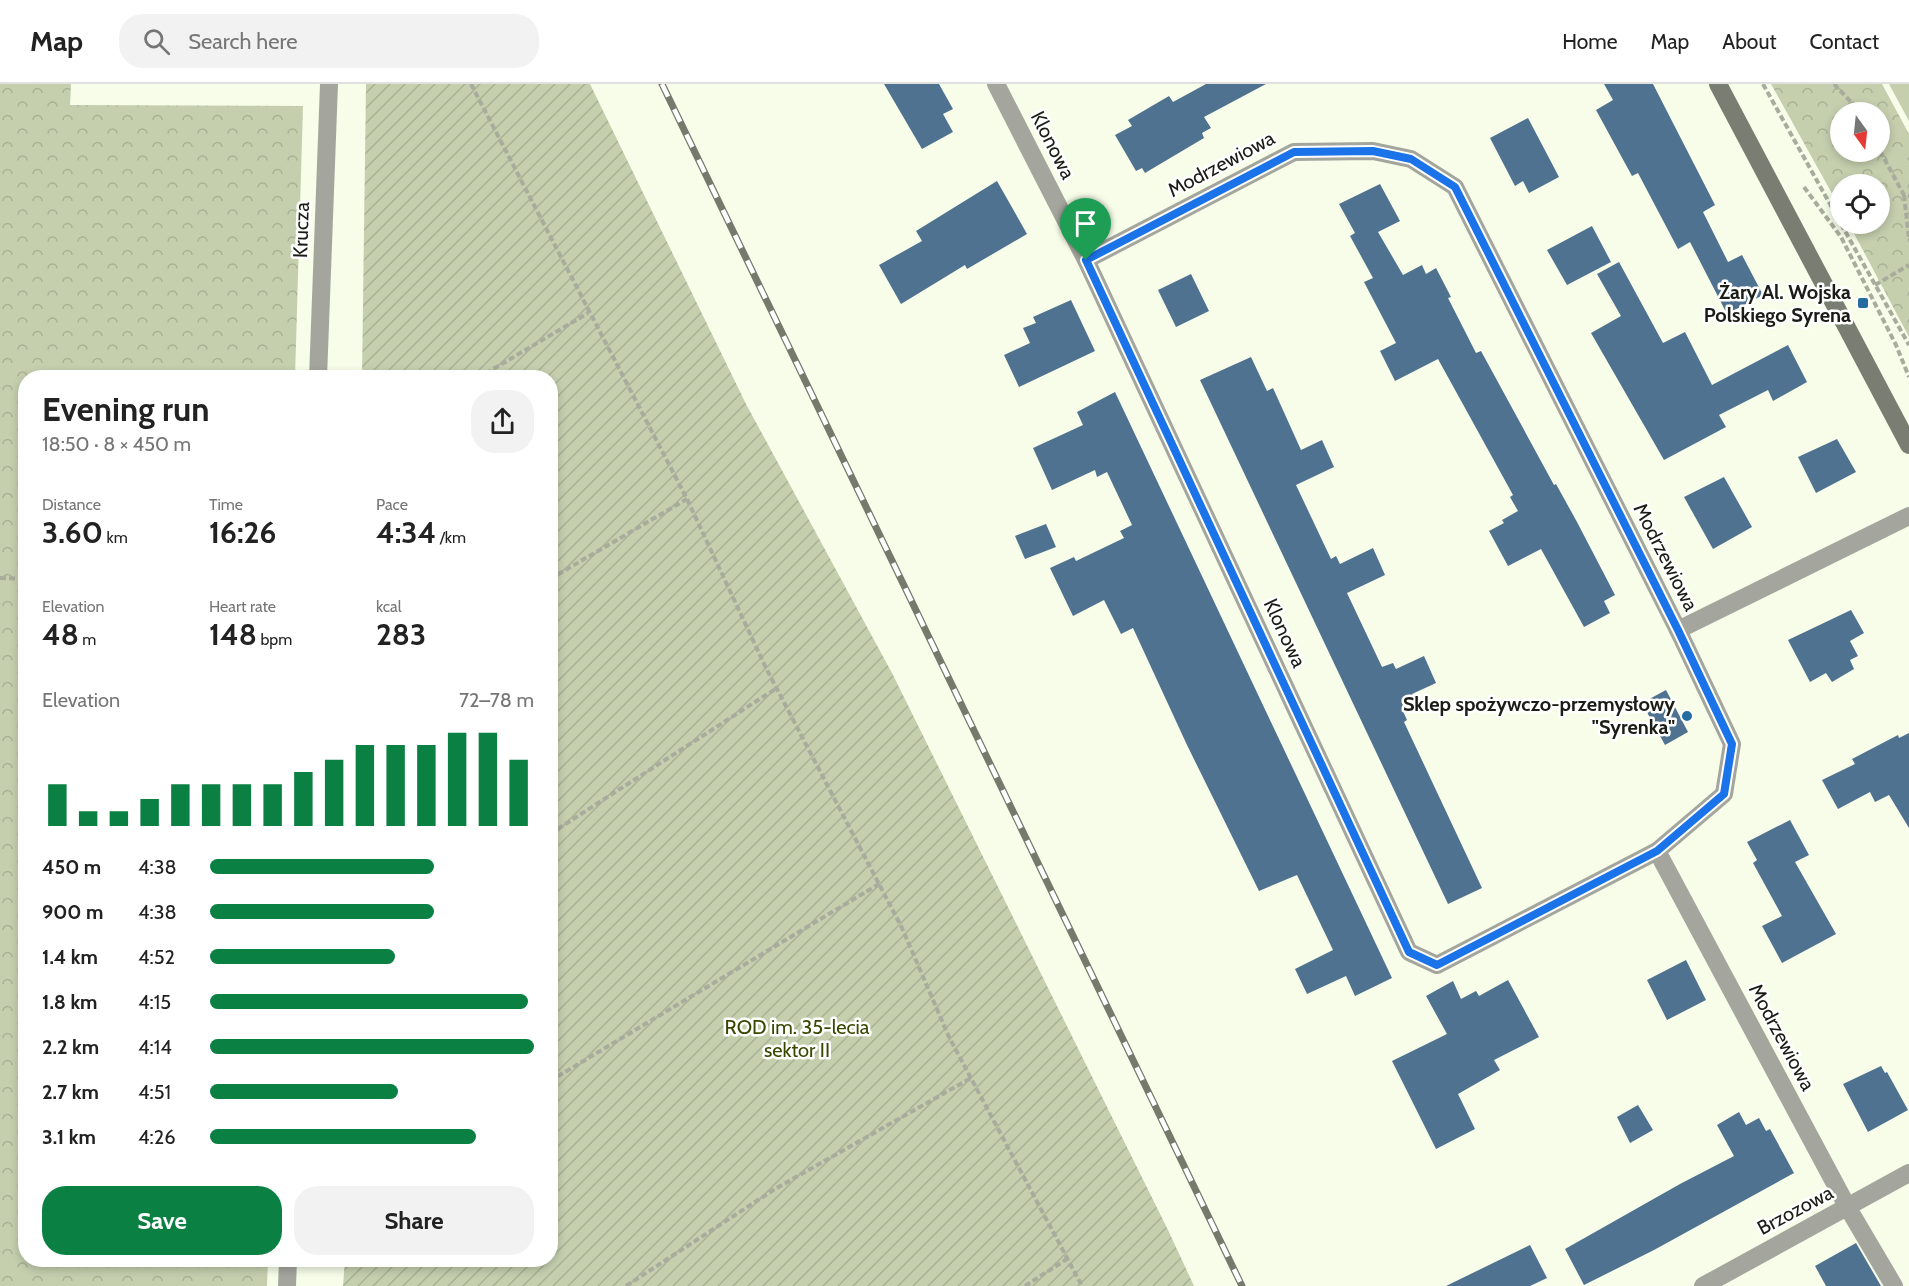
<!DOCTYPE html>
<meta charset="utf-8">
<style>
:root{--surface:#fff;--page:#f2f2f2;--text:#222;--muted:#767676;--line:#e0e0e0;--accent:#0b8043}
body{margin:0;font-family:Cabin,sans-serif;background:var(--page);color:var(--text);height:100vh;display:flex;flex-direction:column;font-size:22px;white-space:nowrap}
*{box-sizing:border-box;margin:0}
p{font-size:20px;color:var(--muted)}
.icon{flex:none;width:33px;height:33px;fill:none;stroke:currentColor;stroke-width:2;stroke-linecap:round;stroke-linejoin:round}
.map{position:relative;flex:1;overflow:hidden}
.side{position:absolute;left:18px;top:286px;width:540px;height:897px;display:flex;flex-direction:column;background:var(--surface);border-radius:24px;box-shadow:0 3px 9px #0003}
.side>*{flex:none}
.needle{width:39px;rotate:165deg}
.buttons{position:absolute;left:1830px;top:18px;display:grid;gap:12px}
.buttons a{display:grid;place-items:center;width:60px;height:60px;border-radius:50%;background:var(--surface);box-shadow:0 3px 9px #0003;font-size:30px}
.pin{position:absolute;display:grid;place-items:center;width:51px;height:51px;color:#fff;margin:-62px -26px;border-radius:50% 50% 50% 0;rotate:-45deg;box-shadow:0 0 6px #0007}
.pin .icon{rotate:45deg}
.round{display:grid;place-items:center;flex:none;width:63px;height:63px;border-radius:24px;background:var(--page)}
.headline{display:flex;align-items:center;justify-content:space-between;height:102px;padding:0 24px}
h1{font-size:33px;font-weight:700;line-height:45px}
.stats{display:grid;grid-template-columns:repeat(3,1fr);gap:9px;height:102px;padding:6px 24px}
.stats div{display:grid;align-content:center}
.stats b{font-size:30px;font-weight:700}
.stats small{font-size:16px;font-weight:400}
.stats p{font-size:16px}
.chart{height:168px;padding:12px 24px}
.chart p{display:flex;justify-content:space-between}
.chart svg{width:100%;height:108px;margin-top:6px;stroke:var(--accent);stroke-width:6}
.action{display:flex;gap:12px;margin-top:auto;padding:12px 24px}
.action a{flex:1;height:69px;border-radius:24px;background:var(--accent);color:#fff;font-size:24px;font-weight:700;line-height:69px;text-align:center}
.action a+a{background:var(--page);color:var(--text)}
ul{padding:0 24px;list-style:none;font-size:20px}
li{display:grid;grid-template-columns:96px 72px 1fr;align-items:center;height:45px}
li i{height:15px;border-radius:8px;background:var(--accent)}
header{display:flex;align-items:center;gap:36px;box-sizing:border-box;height:84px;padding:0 30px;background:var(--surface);border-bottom:2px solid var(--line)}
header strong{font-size:28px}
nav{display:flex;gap:33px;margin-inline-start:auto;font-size:21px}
.search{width:420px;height:54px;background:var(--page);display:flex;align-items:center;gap:15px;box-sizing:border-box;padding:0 21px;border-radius:24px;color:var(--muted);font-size:22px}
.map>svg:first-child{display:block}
.grass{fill:#c5cfae}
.forest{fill:url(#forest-crowns);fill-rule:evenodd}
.garden{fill:url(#garden-furrows)}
.building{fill:#4f7290}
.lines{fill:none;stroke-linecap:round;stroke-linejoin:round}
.path{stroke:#a8ac9d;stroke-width:4;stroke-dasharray:6 3;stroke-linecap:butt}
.street{stroke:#a4a69e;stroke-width:18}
.secondary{stroke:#7a7e72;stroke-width:18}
.rail-casing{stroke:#767a6d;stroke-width:7}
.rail{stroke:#fff;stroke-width:4.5;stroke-dasharray:14;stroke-linecap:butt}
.route-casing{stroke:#fff;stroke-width:12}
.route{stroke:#1a73e8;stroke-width:8}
.poi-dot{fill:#256ca0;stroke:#fff;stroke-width:2}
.labels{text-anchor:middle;stroke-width:5;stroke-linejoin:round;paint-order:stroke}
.street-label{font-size:20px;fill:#1a1c15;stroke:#fff}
.poi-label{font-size:20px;font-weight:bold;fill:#1a1c15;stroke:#fff;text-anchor:end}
.park-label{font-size:20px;fill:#3a4700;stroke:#fff}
</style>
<header>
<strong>Map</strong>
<div class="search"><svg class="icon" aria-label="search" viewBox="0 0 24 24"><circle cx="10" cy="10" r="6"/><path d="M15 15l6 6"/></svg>Search here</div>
<nav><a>Home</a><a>Map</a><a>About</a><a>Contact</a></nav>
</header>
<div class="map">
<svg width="1909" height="1202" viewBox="0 0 1909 1202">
<defs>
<pattern id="forest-crowns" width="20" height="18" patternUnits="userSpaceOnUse" patternTransform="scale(1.5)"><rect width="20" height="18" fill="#c5cfae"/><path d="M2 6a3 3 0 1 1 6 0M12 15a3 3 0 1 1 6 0" fill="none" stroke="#a9b195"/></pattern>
<pattern id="garden-furrows" width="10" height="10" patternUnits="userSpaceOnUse" patternTransform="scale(1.5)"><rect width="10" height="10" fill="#c5cfae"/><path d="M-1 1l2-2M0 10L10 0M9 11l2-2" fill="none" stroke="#a9b195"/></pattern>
</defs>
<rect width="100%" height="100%" fill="#f7fde9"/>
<!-- grass -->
<polygon class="grass" points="1889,0 1909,0 1909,37"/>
<!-- forest -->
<g class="forest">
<polygon points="0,0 71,0 70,21 303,22 295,294 26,294 26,1176 268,1176 267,1202 0,1202"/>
<path d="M1771,0H1882L1909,50V253L1849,140H1880V100H1840V124ZM1840,28H1880V68H1840Z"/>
</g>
<!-- garden -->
<polygon class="garden" points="366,0 590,0 746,320 892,589 1168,1146 1194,1202 343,1202 345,1176 550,1176 550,294 362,294"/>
<!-- building -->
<g class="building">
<polygon points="884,0 939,0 953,25 943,30 953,48 922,65"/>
<polygon points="1206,0 1266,0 1204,33 1211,44 1202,49 1204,54 1145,89 1142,84 1136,87 1115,51 1132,42 1128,36 1169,12 1173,18"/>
<polygon points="1604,0 1653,0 1715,121 1703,128 1728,178 1742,171 1763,211 1727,230 1690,158 1678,165 1638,89 1632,92 1596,26 1613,16"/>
<polygon points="1528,34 1559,93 1529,109 1523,97 1515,102 1490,54"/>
<polygon points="997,97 1027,150 967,185 965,181 901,220 879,181 922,157 916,147"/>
<polygon points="1380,100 1400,137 1378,148 1403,191 1422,181 1426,190 1436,184 1451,213 1448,214 1476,269 1481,267 1554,401 1556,400 1577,438 1615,511 1604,517 1610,529 1584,543 1541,465 1508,482 1489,447 1504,439 1502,436 1518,427 1510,413 1513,411 1438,275 1395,297 1380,267 1396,259 1364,198 1373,194 1350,152 1355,149 1339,120"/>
<polygon points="1592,142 1611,178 1567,201 1547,166"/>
<polygon points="1619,178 1663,259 1685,248 1712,301 1788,261 1807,298 1773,317 1768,306 1719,331 1726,343 1664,376 1591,249 1621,232 1597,190"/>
<polygon points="1191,190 1209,227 1176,243 1158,206"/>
<polygon points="1071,216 1095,267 1019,303 1004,271 1030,259 1023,244 1036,239 1033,233"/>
<polygon points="1251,273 1267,307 1273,304 1301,366 1322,356 1334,383 1296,401 1331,475 1336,472 1340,480 1373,464 1385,491 1347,509 1382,583 1393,579 1396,585 1424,572 1436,599 1412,610 1416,619 1402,625 1407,636 1404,638 1482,804 1448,820 1200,296"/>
<polygon points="1115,308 1392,894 1355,912 1346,892 1307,910 1295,885 1333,866 1297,791 1259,807 1187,661 1133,544 1121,550 1104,516 1073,532 1050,484 1074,473 1076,477 1124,454 1120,447 1132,441 1107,388 1097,393 1095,386 1052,406 1033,364 1083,341 1077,328"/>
<polygon points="1837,355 1856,388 1816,409 1798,373"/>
<polygon points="1724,393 1752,443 1713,465 1684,413"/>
<polygon points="1046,440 1056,463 1025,475 1015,452"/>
<polygon points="1851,526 1864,549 1850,557 1858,572 1850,576 1854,585 1832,598 1826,589 1810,598 1788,556"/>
<polygon points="1666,606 1688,648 1665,661 1642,619"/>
<polygon points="1909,649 1909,744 1889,711 1875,718 1870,708 1838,725 1822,696 1855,680 1852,675 1898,651 1899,654"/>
<polygon points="1790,736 1809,771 1795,778 1836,850 1782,879 1762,842 1782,832 1753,779 1757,776 1747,758"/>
<polygon points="1686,876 1706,916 1667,936 1647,896"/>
<polygon points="1508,896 1539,953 1494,976 1500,986 1458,1010 1475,1045 1436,1065 1392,977 1447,950 1426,912 1453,897 1461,915 1476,907 1479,912"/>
<polygon points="1881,982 1885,989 1887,988 1908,1026 1868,1048 1843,1000"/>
<polygon points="1638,1021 1653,1046 1630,1059 1617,1033"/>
<polygon points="1739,1028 1746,1041 1759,1034 1766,1047 1770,1045 1794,1089 1654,1166 1584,1201 1565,1165 1680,1100 1734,1072 1717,1041"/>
<polygon points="1856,1159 1881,1202 1826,1202 1815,1182"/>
<polygon points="1530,1161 1547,1194 1530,1202 1446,1202"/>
</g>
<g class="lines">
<!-- path -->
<g class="path">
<polyline points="471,0 687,415 766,584 902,844 949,953 1082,1202"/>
<polyline points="1763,0 1840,138"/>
<polyline points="1834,0 1853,20 1858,28"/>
<polyline points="1880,67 1904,111 1909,112"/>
<polyline points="1804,103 1841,153 1896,261 1909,293"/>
<polyline points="1904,111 1909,154"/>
<polyline points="1841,140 1909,261"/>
<polyline points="1875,201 1909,181"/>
<polyline points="478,294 588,229"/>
<polyline points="0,494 26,495"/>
<polyline points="550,495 687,415"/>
<polyline points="550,750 777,604"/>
<polyline points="550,997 879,800"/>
<polyline points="626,1202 775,1105 971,994"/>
<polyline points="1025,1202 1067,1175"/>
</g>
<!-- street -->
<g class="street">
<polyline points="996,0 1086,176 1409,868 1437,881 1657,767"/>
<polyline points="1086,176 1294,68 1373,67 1411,75 1455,103 1678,546 1732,660 1724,710 1657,767 1848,1124 1894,1202"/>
<polyline points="318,294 329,0"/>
<polyline points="1678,546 1909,432"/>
<polyline points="287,1202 288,1176"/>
<polyline points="1703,1202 1909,1089"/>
</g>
<!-- secondary -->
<polyline class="secondary" points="1718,0 1909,361"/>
<!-- rail casing -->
<g class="rail-casing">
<polyline id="rail" points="662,0 1242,1202"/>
</g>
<!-- rail -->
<use href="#rail" class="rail"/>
</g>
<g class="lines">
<!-- route casing -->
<g class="route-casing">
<polygon id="route" points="1373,67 1411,75 1455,103 1678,546 1732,660 1724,710 1657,767 1437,881 1409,868 1086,176 1294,68"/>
</g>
<!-- route -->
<use href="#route" class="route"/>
</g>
<!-- markers -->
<g class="poi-dot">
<rect x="1857" y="213" width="12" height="12" rx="3"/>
<circle cx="1687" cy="632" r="6"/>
</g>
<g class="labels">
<!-- street labels -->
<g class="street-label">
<text transform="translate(1053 61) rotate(63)" y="7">Klonowa</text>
<text transform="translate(1221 80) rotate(-28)" y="7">Modrzewiowa</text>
<text transform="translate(301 146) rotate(-88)" y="7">Krucza</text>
<text transform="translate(1666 473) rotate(63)" y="7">Modrzewiowa</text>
<text transform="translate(1285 549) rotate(65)" y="7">Klonowa</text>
<text transform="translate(1782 953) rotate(62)" y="7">Modrzewiowa</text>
<text transform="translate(1795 1126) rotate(-28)" y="7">Brzozowa</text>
</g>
<!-- poi labels -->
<g class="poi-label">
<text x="1851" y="215">Żary Al. Wojska<tspan x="1851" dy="23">Polskiego Syrena</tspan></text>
<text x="1675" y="627">Sklep spożywczo-przemysłowy<tspan x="1675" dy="23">"Syrenka"</tspan></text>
</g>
<!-- park labels -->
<g class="park-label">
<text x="797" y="950">ROD im. 35-lecia<tspan x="797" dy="23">sektor II</tspan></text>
</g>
</g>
</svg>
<div class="buttons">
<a><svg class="needle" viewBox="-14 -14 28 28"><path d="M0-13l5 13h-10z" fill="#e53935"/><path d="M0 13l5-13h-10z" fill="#767676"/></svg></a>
<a><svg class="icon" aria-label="locate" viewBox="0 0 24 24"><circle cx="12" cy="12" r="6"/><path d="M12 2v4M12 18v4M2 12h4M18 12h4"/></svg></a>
</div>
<div class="pin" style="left:1086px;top:176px;background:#1e9e55"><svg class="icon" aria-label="arrive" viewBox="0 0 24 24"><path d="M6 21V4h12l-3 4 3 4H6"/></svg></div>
<section class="side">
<div class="headline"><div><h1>Evening run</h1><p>18:50 · 8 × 450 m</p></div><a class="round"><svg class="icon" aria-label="share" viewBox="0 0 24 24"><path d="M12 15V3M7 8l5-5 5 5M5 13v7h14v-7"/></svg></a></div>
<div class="stats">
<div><p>Distance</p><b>3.60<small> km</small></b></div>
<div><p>Time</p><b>16:26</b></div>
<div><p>Pace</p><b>4:34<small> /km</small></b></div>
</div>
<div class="stats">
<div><p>Elevation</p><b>48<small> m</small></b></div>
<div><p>Heart rate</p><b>148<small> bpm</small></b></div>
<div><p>kcal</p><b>283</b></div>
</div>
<div class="chart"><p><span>Elevation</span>72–78 m</p>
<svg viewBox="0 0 160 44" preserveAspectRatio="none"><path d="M5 44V27M15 44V38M25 44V38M35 44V33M45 44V27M55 44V27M65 44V27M75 44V27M85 44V22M95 44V17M105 44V11M115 44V11M125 44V11M135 44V6M145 44V6M155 44V17"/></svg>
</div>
<ul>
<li><b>450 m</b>4:38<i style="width:69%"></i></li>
<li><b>900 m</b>4:38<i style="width:69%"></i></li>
<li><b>1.4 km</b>4:52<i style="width:57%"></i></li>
<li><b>1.8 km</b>4:15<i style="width:98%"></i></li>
<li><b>2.2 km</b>4:14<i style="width:100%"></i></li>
<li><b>2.7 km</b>4:51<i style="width:58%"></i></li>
<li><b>3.1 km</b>4:26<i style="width:82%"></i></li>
</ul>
<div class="action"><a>Save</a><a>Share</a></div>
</section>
</div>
